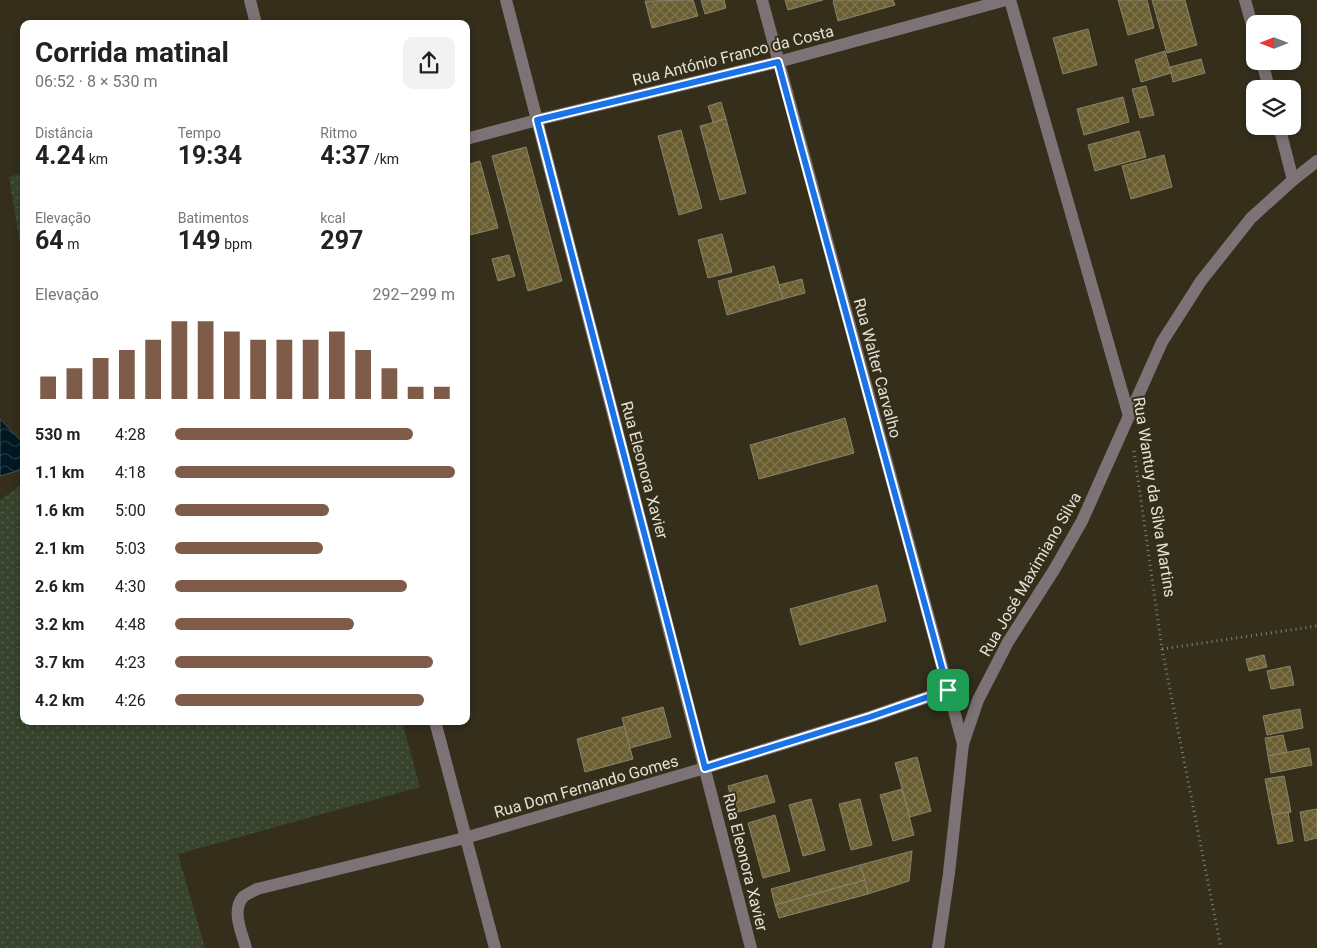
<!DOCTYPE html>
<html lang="pt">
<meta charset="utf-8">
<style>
:root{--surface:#fff;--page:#f2f2f2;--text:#222;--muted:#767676;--accent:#7f5c49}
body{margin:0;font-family:Roboto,sans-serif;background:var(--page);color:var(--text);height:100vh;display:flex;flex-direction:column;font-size:19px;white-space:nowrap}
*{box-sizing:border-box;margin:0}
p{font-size:16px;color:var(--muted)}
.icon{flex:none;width:28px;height:28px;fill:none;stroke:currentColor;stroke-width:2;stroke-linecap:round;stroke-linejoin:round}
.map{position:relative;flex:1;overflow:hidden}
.drawer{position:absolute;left:20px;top:20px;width:450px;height:705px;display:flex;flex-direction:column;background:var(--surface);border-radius:10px;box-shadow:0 2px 8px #0003}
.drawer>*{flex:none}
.needle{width:32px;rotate:270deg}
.fabs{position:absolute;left:1246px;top:15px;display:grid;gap:10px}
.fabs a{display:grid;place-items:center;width:55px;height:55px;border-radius:10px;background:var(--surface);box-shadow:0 2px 8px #0003;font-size:25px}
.pin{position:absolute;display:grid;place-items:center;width:42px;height:42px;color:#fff;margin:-21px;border-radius:10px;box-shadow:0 2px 8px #0006}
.round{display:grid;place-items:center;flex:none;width:52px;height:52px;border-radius:10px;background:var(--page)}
.overview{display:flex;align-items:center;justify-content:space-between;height:85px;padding:0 15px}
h1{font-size:28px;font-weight:700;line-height:38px}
.stats{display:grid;grid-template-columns:repeat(3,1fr);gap:8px;height:85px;padding:5px 15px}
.stats div{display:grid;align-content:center}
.stats b{font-size:25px;font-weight:700}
.stats small{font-size:14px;font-weight:400}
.stats p{font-size:14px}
.chart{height:140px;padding:10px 15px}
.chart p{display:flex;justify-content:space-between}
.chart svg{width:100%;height:90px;margin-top:5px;stroke:var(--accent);stroke-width:6}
ul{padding:0 15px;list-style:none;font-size:16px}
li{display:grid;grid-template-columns:80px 60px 1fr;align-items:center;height:38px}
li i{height:12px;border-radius:6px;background:var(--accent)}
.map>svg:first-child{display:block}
.park{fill:url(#park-dots)}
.water{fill:url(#water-waves);stroke:#445458}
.building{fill:url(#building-cross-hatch);stroke:#88836c}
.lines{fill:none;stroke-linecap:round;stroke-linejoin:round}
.path{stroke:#868171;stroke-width:3;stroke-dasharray:1 4;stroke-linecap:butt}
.minor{stroke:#7d7276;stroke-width:12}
.route-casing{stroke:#fff;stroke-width:10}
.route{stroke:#1a73e8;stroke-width:6}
.labels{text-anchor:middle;stroke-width:4;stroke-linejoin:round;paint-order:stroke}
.street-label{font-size:16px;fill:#e3e0d4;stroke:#342e1b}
</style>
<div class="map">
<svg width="1317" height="948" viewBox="0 0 1317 948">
<defs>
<pattern id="park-dots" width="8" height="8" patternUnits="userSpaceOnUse" patternTransform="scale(1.25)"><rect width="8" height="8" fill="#37432c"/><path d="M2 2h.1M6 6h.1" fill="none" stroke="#545e4a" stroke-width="1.8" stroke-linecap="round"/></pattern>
<pattern id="water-waves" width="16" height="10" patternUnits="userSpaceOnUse" patternTransform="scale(1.25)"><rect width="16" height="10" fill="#001823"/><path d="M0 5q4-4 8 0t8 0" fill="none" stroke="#253942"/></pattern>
<pattern id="building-cross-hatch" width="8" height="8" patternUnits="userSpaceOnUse" patternTransform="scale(1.25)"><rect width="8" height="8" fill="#6a5e31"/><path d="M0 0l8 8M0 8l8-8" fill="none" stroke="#7f754e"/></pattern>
</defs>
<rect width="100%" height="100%" fill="#342e1b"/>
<!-- park -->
<g class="park">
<polygon points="24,172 24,267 9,177"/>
<polygon points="24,483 24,721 402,721 420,787 178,854 205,948 0,948 0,500"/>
</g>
<!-- water -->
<polygon class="water" points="0,419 24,444 24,469 0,476"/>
<!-- building -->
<g class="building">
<polygon points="693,0 698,16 652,28 645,1"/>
<polygon points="701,0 724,0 726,8 705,14"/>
<polygon points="785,0 823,0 788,10"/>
<polygon points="837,0 893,0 895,5 838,21 833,1"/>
<polygon points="1118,0 1147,0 1154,28 1128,35"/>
<polygon points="1152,0 1185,0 1197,45 1167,53"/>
<polygon points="1088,29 1097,65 1063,74 1053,38"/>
<polygon points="1165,51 1171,73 1141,82 1135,60"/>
<polygon points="1201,59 1205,73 1173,82 1170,67"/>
<polygon points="1146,86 1154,115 1140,118 1132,89"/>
<polygon points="1123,97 1129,122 1084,135 1077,109"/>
<polygon points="721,102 726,119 713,122 708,106"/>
<polygon points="726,119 746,193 720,200 700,126"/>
<polygon points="681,130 702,208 679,215 658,136"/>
<polygon points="1139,131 1146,157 1095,171 1088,145"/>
<polygon points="526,147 562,281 528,291 492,156"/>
<polygon points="1164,155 1172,187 1131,199 1122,166"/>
<polygon points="480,161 498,228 466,236 466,165"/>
<polygon points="722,234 732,272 708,278 698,240"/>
<polygon points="509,255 515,276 498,281 492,259"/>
<polygon points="774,266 783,299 727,315 718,281"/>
<polygon points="802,279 805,293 783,299 779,285"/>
<polygon points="845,418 854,453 759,479 750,445"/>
<polygon points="877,585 886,621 800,645 790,609"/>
<polygon points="1264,655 1267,667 1249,671 1246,659"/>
<polygon points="1290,666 1294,685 1271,689 1267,671"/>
<polygon points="663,707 671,737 630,748 622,718"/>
<polygon points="1300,709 1303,728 1267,735 1263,716"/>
<polygon points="624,726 633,759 585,772 577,739"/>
<polygon points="1283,735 1287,752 1268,756 1265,738"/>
<polygon points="1309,748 1312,765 1271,773 1268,756"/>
<polygon points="917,757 931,811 910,817 895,763"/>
<polygon points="767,775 775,802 735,813 728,786"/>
<polygon points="1284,776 1291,812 1272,815 1265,779"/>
<polygon points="902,789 914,835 893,841 880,795"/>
<polygon points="811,799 825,850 803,856 789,805"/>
<polygon points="860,799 872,845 851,850 839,804"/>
<polygon points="1317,809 1317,838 1305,841 1300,812"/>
<polygon points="1288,812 1293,841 1278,844 1272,815"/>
<polygon points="775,815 790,871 763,878 748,823"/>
<polygon points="912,851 909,881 868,894 860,865"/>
<polygon points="860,865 865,880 775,905 771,889"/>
<polygon points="865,880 868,894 779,918 775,905"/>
</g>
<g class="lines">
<!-- path -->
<g class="path">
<polyline points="1134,451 1162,649 1221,948"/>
<polyline points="1162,649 1317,626"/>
</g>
<!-- minor -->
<g class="minor">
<polyline points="250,0 256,24"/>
<polyline points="506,0 751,948"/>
<polyline points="762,0 963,744"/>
<polyline points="1010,0 1129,416"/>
<polyline points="1245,0 1255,36"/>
<polyline points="1262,61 1269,89"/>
<polyline points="1279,126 1293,180"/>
<polyline points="466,139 537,120 778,62 1006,0"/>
<polyline points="435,721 495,948"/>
<path d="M246,948C242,933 231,911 243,897C246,894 252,892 257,889L465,838L705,768L870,717L948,690"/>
<polyline points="938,948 949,873 963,744 978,700 1008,642 1054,570 1082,521 1162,342 1201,281 1251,218 1293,180 1317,161"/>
</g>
</g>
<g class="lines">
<!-- route casing -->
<g class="route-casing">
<polygon id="route" points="778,62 948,690 870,717 705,768 537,120"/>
</g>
<!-- route -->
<use href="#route" class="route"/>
</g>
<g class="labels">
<!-- street labels -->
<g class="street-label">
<text transform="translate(733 55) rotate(-14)" y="6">Rua António Franco da Costa</text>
<text transform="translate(878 368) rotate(75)" y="6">Rua Walter Carvalho</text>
<text transform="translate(645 470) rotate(75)" y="6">Rua Eleonora Xavier</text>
<text transform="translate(1155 497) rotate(81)" y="6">Rua Wantuy da Silva Martins</text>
<text transform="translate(1030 574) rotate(-60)" y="6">Rua José Maximiano Silva</text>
<text transform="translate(586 786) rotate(-16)" y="6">Rua Dom Fernando Gomes</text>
<text transform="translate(746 862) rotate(76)" y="6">Rua Eleonora Xavier</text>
</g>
</g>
</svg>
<div class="fabs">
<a><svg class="needle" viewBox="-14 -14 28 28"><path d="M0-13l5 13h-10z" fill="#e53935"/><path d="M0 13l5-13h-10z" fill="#767676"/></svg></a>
<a><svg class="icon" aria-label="layers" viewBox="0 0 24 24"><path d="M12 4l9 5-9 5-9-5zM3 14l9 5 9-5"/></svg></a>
</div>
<div class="pin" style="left:948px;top:690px;background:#1e9e55"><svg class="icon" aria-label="arrive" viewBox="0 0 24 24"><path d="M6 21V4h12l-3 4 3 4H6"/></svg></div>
<section class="drawer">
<div class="overview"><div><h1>Corrida matinal</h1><p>06:52 · 8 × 530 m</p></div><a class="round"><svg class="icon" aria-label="share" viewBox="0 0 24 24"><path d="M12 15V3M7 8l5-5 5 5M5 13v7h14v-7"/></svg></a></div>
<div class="stats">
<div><p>Distância</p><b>4.24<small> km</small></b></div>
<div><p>Tempo</p><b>19:34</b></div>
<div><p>Ritmo</p><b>4:37<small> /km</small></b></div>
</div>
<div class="stats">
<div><p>Elevação</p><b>64<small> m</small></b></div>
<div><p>Batimentos</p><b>149<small> bpm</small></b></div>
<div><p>kcal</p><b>297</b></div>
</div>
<div class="chart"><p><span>Elevação</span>292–299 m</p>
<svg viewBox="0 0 160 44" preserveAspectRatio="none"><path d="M5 44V33M15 44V29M25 44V24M35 44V20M45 44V15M55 44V6M65 44V6M75 44V11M85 44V15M95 44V15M105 44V15M115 44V11M125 44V20M135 44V29M145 44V38M155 44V38"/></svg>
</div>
<ul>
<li><b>530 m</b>4:28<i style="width:85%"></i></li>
<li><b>1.1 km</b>4:18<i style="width:100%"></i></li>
<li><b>1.6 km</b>5:00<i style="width:55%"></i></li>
<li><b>2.1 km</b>5:03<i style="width:53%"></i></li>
<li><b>2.6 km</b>4:30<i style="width:83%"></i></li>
<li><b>3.2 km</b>4:48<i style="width:64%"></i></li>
<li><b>3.7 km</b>4:23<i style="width:92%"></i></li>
<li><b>4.2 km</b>4:26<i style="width:89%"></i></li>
</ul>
</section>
</div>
